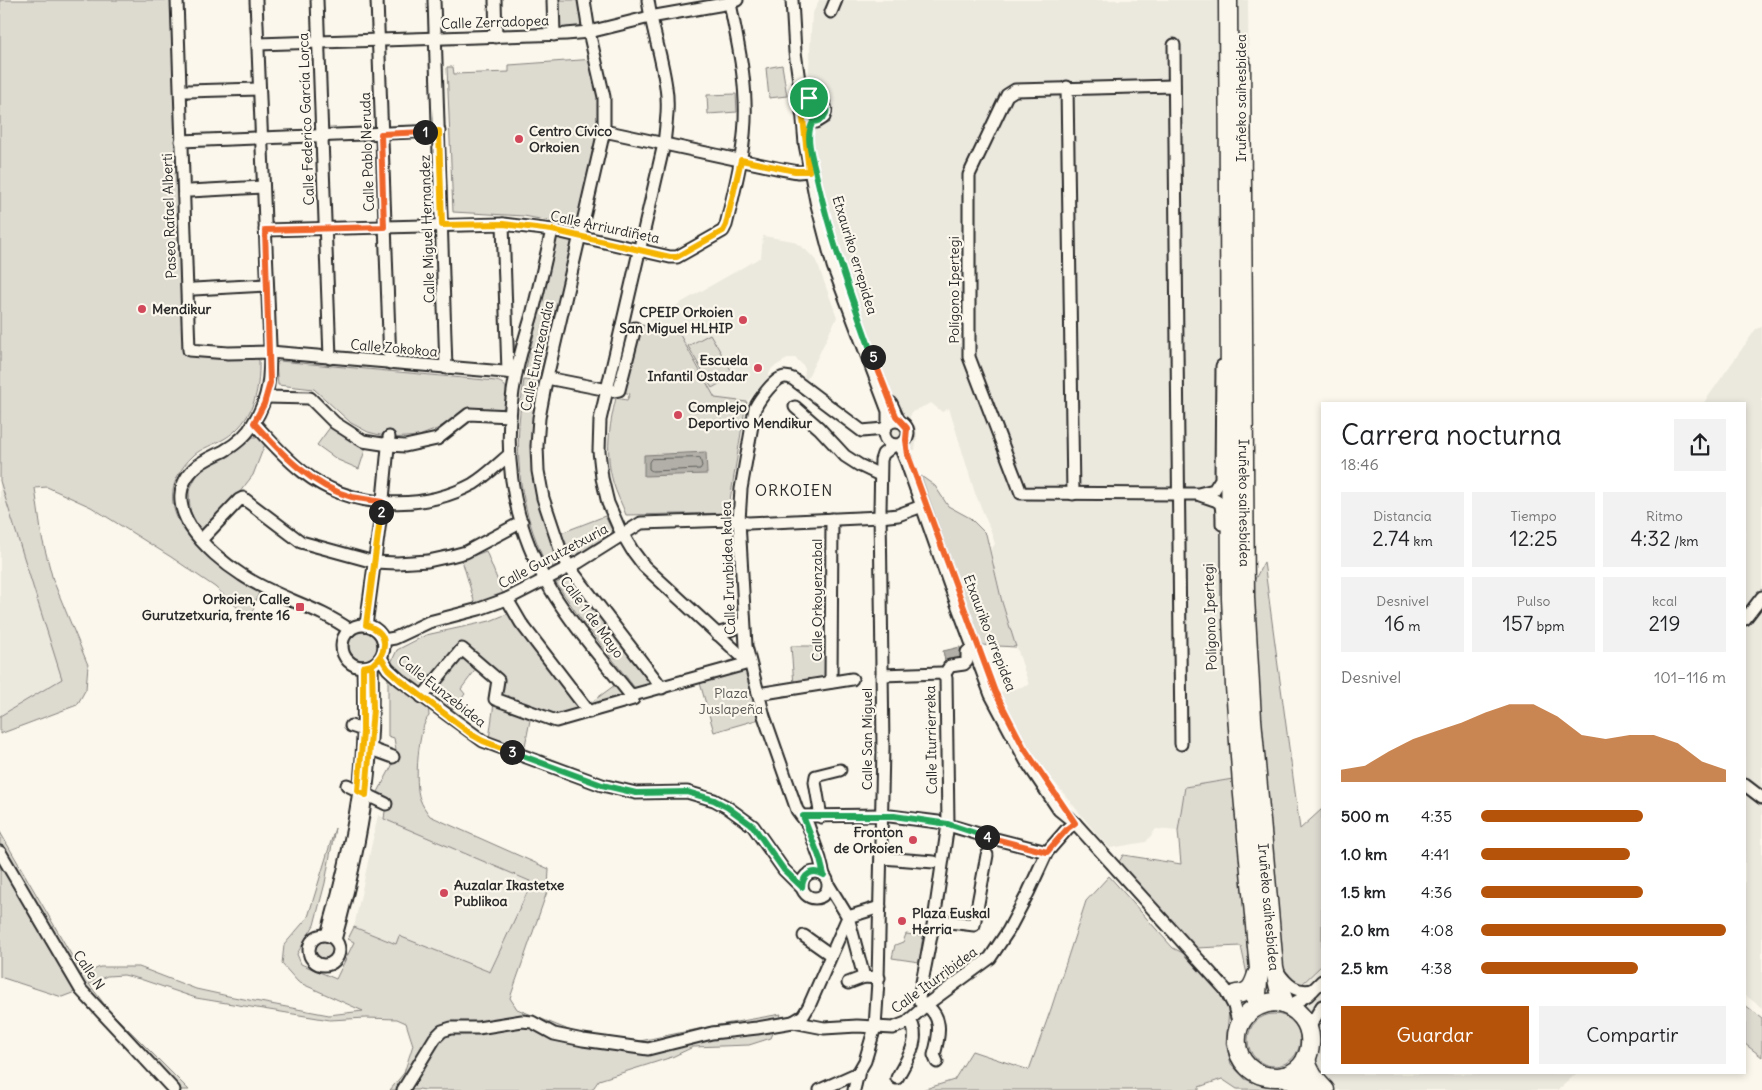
<!DOCTYPE html>
<html lang="es">
<meta charset="utf-8">
<style>
:root{--surface:#fff;--page:#f2f2f2;--text:#202124;--muted:#757577;--accent:#b45309}
body{margin:0;font-family:Delius,sans-serif;background:var(--page);color:var(--text);height:100vh;display:flex;flex-direction:column;font-size:19px;white-space:nowrap}
*{box-sizing:border-box;margin:0}
p{font-size:16px;color:var(--muted)}
.icon{flex:none;width:28px;height:28px;fill:none;stroke:currentColor;stroke-width:2;stroke-linecap:round;stroke-linejoin:round}
.map{position:relative;flex:1;overflow:hidden}
.sheet{position:absolute;left:1321px;top:402px;width:425px;height:672px;display:flex;flex-direction:column;background:var(--surface);border-radius:0px;box-shadow:0 2px 8px #0003}
.sheet>*{flex:none}
.pin{position:absolute;display:grid;place-items:center;width:42px;height:42px;color:#fff;margin:-21px;border:2px solid #fff;border-radius:50%;box-shadow:0 1px 5px #0007}
.km{position:absolute;width:25px;height:25px;margin:-12px;border-radius:50%;background:#222;color:#fff;font-size:14px;line-height:25px;text-align:center}
.round{display:grid;place-items:center;flex:none;width:52px;height:52px;border-radius:0px;background:var(--page)}
.overview{display:flex;align-items:center;justify-content:space-between;height:85px;padding:0 20px}
h1{font-size:28px;font-weight:600;line-height:38px}
.metrics{display:grid;grid-template-columns:repeat(3,1fr);gap:8px;height:85px;padding:5px 20px}
.metrics div{display:grid;align-content:center;border-radius:0px;background:var(--page);text-align:center}
.metrics b{font-size:21px;font-weight:600}
.metrics small{font-size:14px;font-weight:400}
.metrics p{font-size:14px}
.chart{height:140px;padding:10px 20px}
.chart p{display:flex;justify-content:space-between}
.chart svg{width:100%;height:90px;margin-top:5px;fill:var(--accent);opacity:.7}
.cta{display:flex;gap:10px;margin-top:auto;padding:10px 20px}
.cta a{flex:1;height:58px;border-radius:0px;background:var(--accent);color:#fff;font-size:20px;font-weight:600;line-height:58px;text-align:center}
.cta a+a{background:var(--page);color:var(--text)}
ul{padding:0 20px;list-style:none;font-size:16px}
li{display:grid;grid-template-columns:80px 60px 1fr;align-items:center;height:38px}
li i{height:12px;border-radius:6px;background:var(--accent)}
.map>svg:first-child{display:block}
.built{fill:#ebe8de}
.green{fill:#dddad0;stroke:#84827e}
.water{fill:#b1afa7;stroke:#7b7a75}
.lines{fill:none;stroke-linecap:round;stroke-linejoin:round}
.shore{stroke:#61605d;stroke-width:1}
.minor-casing{stroke:#2b2b2b;stroke-width:15}
.highway-casing{stroke:#2b2b2b;stroke-width:21}
.minor{stroke:#fbf7ec;stroke-width:11}
.highway{stroke:#fbf7ec;stroke-width:18}
.split-1-casing{stroke:#fff;stroke-width:10}
.split-2-casing{stroke:#fff;stroke-width:10}
.split-3-casing{stroke:#fff;stroke-width:10}
.split-4-casing{stroke:#fff;stroke-width:10}
.split-5-casing{stroke:#fff;stroke-width:10}
.split-6-casing{stroke:#fff;stroke-width:10}
.split-1{stroke:#f5b400;stroke-width:6}
.split-2{stroke:#f0652b;stroke-width:6}
.split-3{stroke:#f5b400;stroke-width:6}
.split-4{stroke:#22a559;stroke-width:6}
.split-5{stroke:#f0652b;stroke-width:6}
.split-6{stroke:#22a559;stroke-width:6}
.poi-dot{fill:#d1495b;stroke:#fbf7ec;stroke-width:2}
.labels{text-anchor:middle;stroke-width:4.5;stroke-linejoin:round;paint-order:stroke}
.street-label{font-size:14px;fill:#2b2b2b;stroke:#fbf7ec}
.poi-label{font-size:14px;font-weight:bold;fill:#2b2b2b;stroke:#fbf7ec;text-anchor:start}
.park-label{font-size:14px;fill:#585754;stroke:#fbf7ec}
.quarter-label{font-size:16px;letter-spacing:1px;fill:#2b2b2b;stroke:#fbf7ec}
</style>
<div class="map">
<svg width="1762" height="1090" viewBox="0 0 1762 1090">
<rect width="100%" height="100%" fill="#fbf7ec"/>
<filter id="ink" filterUnits="userSpaceOnUse"><feTurbulence type="fractalNoise" baseFrequency=".02" numOctaves="2"/><feDisplacementMap in="SourceGraphic" scale="10" xChannelSelector="R" yChannelSelector="G"/><feConvolveMatrix kernelMatrix="1 2 1 2 8 2 1 2 1" color-interpolation-filters="sRGB"/></filter>
<g filter="url(#ink)">
<!-- built -->
<g class="built">
<polygon points="819,0 1248,0 1253,583 1279,962 1289,980 1300,985 1322,966 1322,1074 1576,1074 1558,1090 1286,1090 1278,1087 1260,1085 1245,1079 1231,1064 1225,1043 1229,1010 1217,988 1249,984 1233,779 1185,787 1178,831 1156,829 1146,842 1110,848 1099,837 1034,757 997,693 1029,685 1002,602 991,550 995,544 991,531 975,493 949,408 942,412 931,403 912,412 909,419 916,427 917,436 915,450 901,449 889,439 887,431 888,423 835,271 806,120 812,15"/>
<polygon points="763,236 793,241 806,250 815,259 819,268 837,317 805,383 804,377 805,369 803,365 795,358 789,358 772,368 767,378 747,402 715,398 680,335 642,325 761,257"/>
<polygon points="1762,327 1762,1008 1745,995 1745,404 1703,404 1756,329"/>
<polygon points="0,481 62,679 0,716"/>
<polygon points="378,815 532,882 490,972 399,936 396,944 354,927"/>
</g>
<!-- green -->
<g class="green">
<path d="M0,0H173L185,352L256,358L259,360C260,391 253,422 224,439C215,444 202,448 194,455C134,511 214,565 259,592L250,619L215,587L171,557L91,507L47,487L35,488L42,538L53,580L88,665L86,689L77,705L0,734V716L62,679L0,481Z"/>
<polygon points="559,0 581,0 585,25 582,28 560,30"/>
<polygon points="595,59 604,97 582,227 524,216 453,212 447,67 453,67 454,74 509,72 509,65"/>
<polygon points="782,65 787,96 769,98 766,68"/>
<polygon points="736,94 737,112 708,114 707,95"/>
<polygon points="557,237 573,241 543,373 525,372"/>
<path d="M642,325L680,335L715,398L747,402L745,409L730,500V513L626,515C622,504 616,493 613,482C605,454 609,426 616,398L627,400L630,394L624,392Z"/>
<polygon points="710,334 734,375 712,388 688,346"/>
<path d="M279,361L496,381C510,384 507,395 505,407L501,409L470,408L437,429L419,436L392,438L368,432L351,423L314,389L278,385L276,364Z"/>
<path d="M524,380L540,382L534,428L533,453L562,562L553,567C543,564 541,552 537,543C515,485 515,440 524,380Z"/>
<polygon points="331,426 347,438 366,447 359,469 338,460 317,445"/>
<polygon points="253,437 257,437 265,444 253,475 239,493 204,531 195,523 190,510 189,491 197,475 205,467 234,453"/>
<polygon points="921,476 935,486 948,506 970,518 986,534 1002,602 1016,647 980,645"/>
<polygon points="605,516 613,532 573,557 561,533"/>
<polygon points="486,551 503,594 475,604 462,560"/>
<polygon points="1264,562 1300,829 1322,809 1322,965 1300,986 1289,980 1279,962 1262,773 1253,583"/>
<polygon points="569,577 650,678 651,684 635,688 580,618 556,583"/>
<polygon points="519,609 589,704 615,685 628,701 596,715 531,715 524,751 489,739 494,703 502,678 462,645 423,692 390,665 397,650 426,635 490,621"/>
<circle cx="363" cy="646" r="14"/>
<polygon points="791,646 827,646 827,677 824,680 794,685"/>
<polygon points="462,649 480,664 461,689 465,694 453,709 429,688"/>
<path d="M388,669L428,701L429,716C418,726 414,785 420,799C422,805 426,811 430,816L549,869L548,889L510,998L517,1009L586,1037L640,1041L708,1027L781,1014L771,1038L749,1045L693,1047L672,1057L599,1080L592,1090H425L419,1089L418,1090H390L404,1073L413,1045L406,1023L397,1019L366,1018L330,1020L196,998L140,979L124,975L107,976L89,984L108,1009L189,1090H171L75,992L62,997L0,977V832L83,975L100,967H139L196,989L228,996L329,1015L363,1011L298,982L282,964L284,945L308,917L335,828L325,883L314,925L297,954L301,964L336,979L354,942L348,939L354,927L396,944L399,936L490,972L532,882L384,819L385,811L390,798L378,792L397,756L394,738L388,736Z"/>
<polygon points="749,669 763,718 714,732 700,683"/>
<polygon points="1233,779 1250,979 1249,984 1241,946 1196,948 1119,862 1123,855 1181,864 1178,831 1185,787"/>
<polygon points="1109,876 1173,948 1187,955 1217,988 1226,1001 1229,1010 1226,1043 1231,1064 1245,1079 1260,1085 1278,1087 1286,1090 1237,1089 1222,1079 1199,1087 1199,1090 922,1090 954,1080 972,1051 1029,1070 1051,1009 1086,901"/>
<polygon points="906,934 923,936 919,962 892,958 895,945 903,942"/>
<circle cx="325" cy="950" r="10"/>
<polygon points="1745,1005 1762,1018 1762,1057 1745,1044"/>
<circle cx="1274" cy="1040" r="26"/>
</g>
<!-- water -->
<g class="water">
<polygon points="706,452 707,474 644,476 644,455"/>
<polygon points="960,647 962,657 945,661 943,651"/>
</g>
<g class="lines">
<!-- shore -->
<polygon class="shore" points="700,458 702,466 700,469 652,471 649,469 649,462 651,459"/>
<!-- minor casing -->
<g class="minor-casing">
<g id="minor">
<polyline points="177,0 189,350 228,353 270,352 516,373"/>
<path d="M256,0L270,346C270,374 270,397 254,422C248,434 236,444 224,451C215,455 206,459 198,465C152,503 209,554 242,575C276,598 317,606 350,630"/>
<polyline points="317,0 330,358"/>
<polyline points="377,0 390,363"/>
<polyline points="434,0 446,368"/>
<polyline points="495,0 496,37"/>
<polyline points="553,0 554,35"/>
<polyline points="584,0 589,32 604,97 604,131 545,386 539,418 537,446 538,471 543,498 560,549 569,567 662,688"/>
<path d="M648,0C652,29 662,57 666,87C669,106 666,125 664,144L600,420L599,451L602,478L608,503L619,528L632,550L644,566L749,663"/>
<polyline points="792,0 795,52 801,95 805,144 816,201 833,266 888,411 888,423"/>
<polyline points="831,12 836,0"/>
<polyline points="258,44 566,34 589,32 650,17 730,3"/>
<polyline points="1174,45 1181,744"/>
<polyline points="1174,86 1015,90 1007,95 969,175 969,357 1021,493 1178,494 1198,494 1214,490 1221,479 1222,366"/>
<polyline points="1067,87 1073,494"/>
<polyline points="187,91 259,89"/>
<path d="M802,113L806,120L816,122L824,117C829,105 821,96 809,98L802,106"/>
<polyline points="604,131 781,169 798,172 809,171"/>
<polyline points="181,141 439,131"/>
<polyline points="190,191 263,187"/>
<polyline points="503,224 508,372"/>
<path d="M265,230L503,224L552,230L670,257H677L723,231L726,225C736,184 747,143 745,101C744,68 736,35 730,3L737,0"/>
<path d="M552,230C546,257 540,284 533,311C527,332 520,353 516,374C501,449 511,523 551,590C573,626 602,659 629,693L633,695L749,663"/>
<polyline points="194,289 267,285"/>
<polyline points="547,378 613,391 619,390 635,328"/>
<polyline points="266,397 310,398 335,423 363,441 389,445 405,446 437,439 469,414 510,416"/>
<polyline points="891,403 899,421"/>
<polyline points="795,407 819,428 845,456 859,465 880,475"/>
<circle cx="896" cy="433" r="12"/>
<path d="M254,423C269,440 285,458 303,472C350,509 421,512 473,484C486,476 497,465 509,455"/>
<polyline points="897,445 901,449 906,461 949,583 991,695 1026,761 1059,810 1075,823 1225,989 1234,1006 1239,1025"/>
<path d="M1200,495C1222,503 1222,498 1222,524"/>
<polyline points="201,540 239,500 243,498 301,542 374,562 397,563 428,561 451,556 466,552 522,522"/>
<polyline points="507,599 521,623 589,712"/>
<polyline points="1745,619 1762,597"/>
<polyline points="366,625 383,499 389,437"/>
<circle cx="363" cy="646" r="21"/>
<polyline points="717,634 736,628 744,622"/>
<polyline points="383,640 395,638 429,622 479,609 507,599 579,562 641,523 732,520 748,523 880,517 898,515 922,506"/>
<polyline points="381,658 388,669 400,680 483,741 602,785 636,793 687,792 714,800 727,807 753,826 784,870 801,887"/>
<path d="M882,675L941,673L946,678L948,824L934,920L919,998L920,1002C944,1013 940,1034 934,1055L937,1062"/>
<polyline points="944,675 950,666 964,664 967,661 967,652 972,648"/>
<polyline points="831,682 832,519"/>
<polyline points="758,694 852,679"/>
<polyline points="422,697 462,649 498,680 495,699 556,721 633,699 633,695"/>
<polyline points="351,726 363,730"/>
<polyline points="371,749 393,757"/>
<polyline points="347,785 386,804"/>
<polyline points="1745,785 1762,798"/>
<polyline points="803,816 882,815 938,822 992,838 1047,852"/>
<polyline points="821,817 815,782 816,776 840,770"/>
<polyline points="0,852 81,990 174,1090"/>
<polyline points="882,858 934,862"/>
<circle cx="815" cy="885" r="13"/>
<path d="M824,875L820,859L808,825L797,810L764,716L746,646L739,521L741,489L755,408C759,400 775,377 785,377C788,377 791,378 793,379L862,431L884,429"/>
<polyline points="934,920 974,925 987,855"/>
<path d="M327,935C341,885 354,834 360,782C364,743 364,705 363,667"/>
<circle cx="324" cy="950" r="15"/>
<polyline points="804,936 831,955"/>
<path d="M335,940C348,892 360,844 366,794C372,751 373,708 372,665"/>
<path d="M1278,972C1288,986 1296,993 1313,990"/>
<polyline points="879,978 864,977 848,917 880,907"/>
<polyline points="848,983 864,977"/>
<polyline points="1289,1006 1308,995 1322,981"/>
<polyline points="793,1022 803,1016 809,1006 848,917 829,886"/>
<polyline points="1309,1028 1322,1006"/>
<path d="M897,1078C907,1059 922,1040 910,1020"/>
<polyline points="403,1090 435,1038 442,1031 451,1028 478,1028 522,1021 532,1022 554,1034 583,1040 648,1049 712,1033 757,1028 793,1022 824,1028 857,1026 893,1028 906,1023 926,1005 990,958 1008,931 1028,893 1047,852 1068,828 1075,823"/>
<polyline points="820,1090 858,1073 858,1076"/>
<polyline points="854,1090 858,1073 865,1061 875,1027 878,981 883,748 880,510 881,460 883,454 894,445"/>
</g>
</g>
<!-- highway casing -->
<g class="highway-casing">
<g id="highway">
<polyline points="1228,0 1231,598 1235,686 1242,784 1259,969 1256,1006"/>
<path id="s1" d="M1241,62L1245,598L1252,719L1274,967L1279,988L1285,1004"/>
<path d="M1236,994C1250,993 1253,987 1257,974"/>
<path d="M1275,1002C1325,1011 1318,1075 1278,1077C1225,1079 1222,1006 1275,1002Z"/>
<path d="M1306,1058C1308,1072 1315,1080 1325,1090"/>
<polyline points="1284,1076 1297,1083 1305,1090"/>
</g>
</g>
<!-- minor -->
<use href="#minor" class="minor"/>
<!-- highway -->
<use href="#highway" class="highway"/>
</g>
</g>
<g class="lines" filter="url(#ink)">
<!-- split-1 casing -->
<g class="split-1-casing">
<polyline id="split-1" points="425,132 439,131 442,225 503,224 552,230 670,257 677,257 723,231 726,225 741,160 795,171 809,171 802,110 804,103 809,98"/>
</g>
<!-- split-2 casing -->
<g class="split-2-casing">
<path id="split-2" d="M381,512L382,502C372,500 362,499 352,497C311,486 281,453 254,423L264,404L270,383L265,230L384,227L381,134L425,132"/>
</g>
<!-- split-3 casing -->
<g class="split-3-casing">
<path id="split-3" d="M381,512L366,625C389,632 389,651 372,665L373,709L366,795L358,791L363,732V667L372,665L381,658L388,669L400,680L474,736L483,741L512,752"/>
</g>
<!-- split-4 casing -->
<g class="split-4-casing">
<path id="split-4" d="M512,752L602,785L636,793L687,792L714,800L727,807L753,826L784,870L802,887C803,874 813,868 824,875L820,859L803,816H894L948,824L987,837"/>
</g>
<!-- split-5 casing -->
<g class="split-5-casing">
<polyline id="split-5" points="873,357 896,416 907,428 906,440 908,455 995,692 1024,748 1075,823 1068,828 1047,852 987,837"/>
</g>
<!-- split-6 casing -->
<g class="split-6-casing">
<path id="split-6" d="M809,98C829,93 834,120 813,122C804,136 813,159 816,174C830,237 851,296 873,357"/>
</g>
<!-- split-1 -->
<use href="#split-1" class="split-1"/>
<!-- split-2 -->
<use href="#split-2" class="split-2"/>
<!-- split-3 -->
<use href="#split-3" class="split-3"/>
<!-- split-4 -->
<use href="#split-4" class="split-4"/>
<!-- split-5 -->
<use href="#split-5" class="split-5"/>
<!-- split-6 -->
<use href="#split-6" class="split-6"/>
</g>
<!-- markers -->
<g class="poi-dot">
<circle cx="519" cy="139" r="5"/>
<circle cx="142" cy="309" r="5"/>
<circle cx="743" cy="320" r="5"/>
<circle cx="758" cy="368" r="5"/>
<circle cx="678" cy="415" r="5"/>
<rect x="295" y="602" width="10" height="10" rx="2.5"/>
<circle cx="913" cy="840" r="5"/>
<circle cx="444" cy="893" r="5"/>
<circle cx="902" cy="921" r="5"/>
</g>
<g class="labels">
<!-- street labels -->
<g class="street-label">
<text transform="translate(495 22) rotate(-2)" y="5">Calle Zerradopea</text>
<text transform="translate(1241 98) rotate(-90)" y="5">Iruñeko saihesbidea</text>
<text transform="translate(306 119) rotate(-92)" y="5">Calle Federico García Lorca</text>
<text transform="translate(367 152) rotate(-92)" y="5">Calle Pablo Neruda</text>
<text transform="translate(169 216) rotate(-92)" y="5">Paseo Rafael Alberti</text>
<text transform="translate(605 227) rotate(12)" y="5">Calle Arriurdiñeta</text>
<text transform="translate(427 229) rotate(-92)" y="5">Calle Miguel Hernandez</text>
<text transform="translate(855 255) rotate(73)" y="5">Etxauriko errepidea</text>
<text transform="translate(954 290) rotate(-90)" y="5">Polígono Ipertegi</text>
<text transform="translate(394 348) rotate(5)" y="5">Calle Zokokoa</text>
<text transform="translate(537 356) rotate(-78)" y="5">Calle Euntzeandia</text>
<text dy="5" stroke="none"><textPath href="#s1" startOffset="441">Iruñeko saihesbidea</textPath></text>
<text transform="translate(553 556) rotate(-28)" y="5">Calle Gurutzetxuria</text>
<text transform="translate(728 568) rotate(-92)" y="5">Calle Irunbidea kalea</text>
<text transform="translate(817 600) rotate(-90)" y="5">Calle Orkoyenzabal</text>
<text transform="translate(592 617) rotate(54)" y="5">Calle 1 de Mayo</text>
<text transform="translate(1210 617) rotate(-92)" y="5">Polígono Ipertegi</text>
<text transform="translate(990 633) rotate(69)" y="5">Etxauriko errepidea</text>
<text transform="translate(442 691) rotate(38)" y="5">Calle Eunzebidea</text>
<text transform="translate(867 739) rotate(-90)" y="5">Calle San Miguel</text>
<text transform="translate(931 740) rotate(-91)" y="5">Calle Iturrierreka</text>
<text dy="5" stroke="none"><textPath href="#s1" startOffset="846">Iruñeko saihesbidea</textPath></text>
<text transform="translate(89 970) rotate(56)" y="5">Calle N</text>
<text transform="translate(934 980) rotate(-36)" y="5">Calle Iturribidea</text>
</g>
<!-- poi labels -->
<g class="poi-label">
<text x="529" y="136">Centro Cívico<tspan x="529" dy="16">Orkoien</tspan></text>
<text x="152" y="314">Mendikur</text>
<text x="733" y="317" text-anchor="end">CPEIP Orkoien<tspan x="733" dy="16">San Miguel HLHIP</tspan></text>
<text x="748" y="365" text-anchor="end">Escuela<tspan x="748" dy="16">Infantil Ostadar</tspan></text>
<text x="688" y="412">Complejo<tspan x="688" dy="16">Deportivo Mendikur</tspan></text>
<text x="290" y="604" text-anchor="end">Orkoien, Calle<tspan x="290" dy="16">Gurutzetxuria, frente 16</tspan></text>
<text x="903" y="837" text-anchor="end">Fronton<tspan x="903" dy="16">de Orkoien</tspan></text>
<text x="454" y="890">Auzalar Ikastetxe<tspan x="454" dy="16">Publikoa</tspan></text>
<text x="912" y="918">Plaza Euskal<tspan x="912" dy="16">Herria</tspan></text>
</g>
<!-- park labels -->
<g class="park-label">
<text x="731" y="698">Plaza<tspan x="731" dy="16">Juslapeña</tspan></text>
</g>
<!-- quarter labels -->
<g class="quarter-label">
<text x="794" y="496">ORKOIEN</text>
</g>
</g>
</svg>
<div class="pin" style="left:809px;top:98px;background:#1e9e55"><svg class="icon" aria-label="arrive" viewBox="0 0 24 24"><path d="M6 21V4h12l-3 4 3 4H6"/></svg></div>
<b class="km" style="left:425px;top:132px">1</b>
<b class="km" style="left:381px;top:512px">2</b>
<b class="km" style="left:512px;top:752px">3</b>
<b class="km" style="left:987px;top:837px">4</b>
<b class="km" style="left:873px;top:357px">5</b>
<section class="sheet">
<div class="overview"><div><h1>Carrera nocturna</h1><p>18:46</p></div><a class="round"><svg class="icon" aria-label="share" viewBox="0 0 24 24"><path d="M12 15V3M7 8l5-5 5 5M5 13v7h14v-7"/></svg></a></div>
<div class="metrics">
<div><p>Distancia</p><b>2.74<small> km</small></b></div>
<div><p>Tiempo</p><b>12:25</b></div>
<div><p>Ritmo</p><b>4:32<small> /km</small></b></div>
</div>
<div class="metrics">
<div><p>Desnivel</p><b>16<small> m</small></b></div>
<div><p>Pulso</p><b>157<small> bpm</small></b></div>
<div><p>kcal</p><b>219</b></div>
</div>
<div class="chart"><p><span>Desnivel</span>101–116 m</p>
<svg viewBox="0 0 160 44" preserveAspectRatio="none"><path d="M0 44V38L10 36L20 29L30 23L40 19L50 15L60 10L70 6L80 6L90 12L100 21L110 23L120 21L130 21L140 25L150 34L160 38V44z"/></svg>
</div>
<ul>
<li><b>500 m</b>4:35<i style="width:66%"></i></li>
<li><b>1.0 km</b>4:41<i style="width:61%"></i></li>
<li><b>1.5 km</b>4:36<i style="width:66%"></i></li>
<li><b>2.0 km</b>4:08<i style="width:100%"></i></li>
<li><b>2.5 km</b>4:38<i style="width:64%"></i></li>
</ul>
<div class="cta"><a>Guardar</a><a>Compartir</a></div>
</section>
</div>
